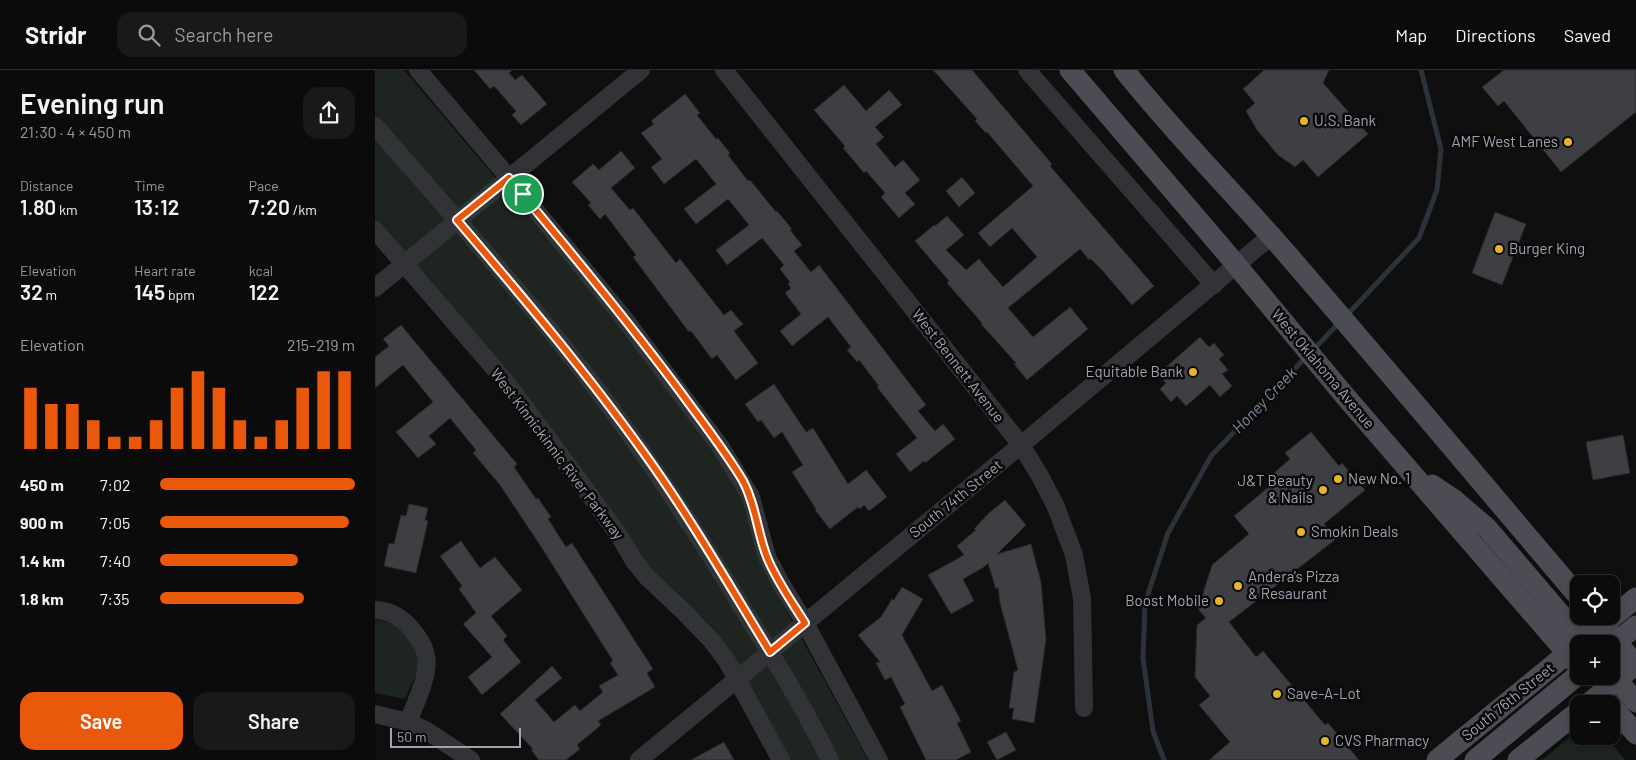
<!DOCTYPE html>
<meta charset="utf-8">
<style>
:root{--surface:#0b0b0c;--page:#19191a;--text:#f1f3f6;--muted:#9a9b9d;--line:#2b2b2d;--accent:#ea580c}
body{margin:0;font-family:Barlow,sans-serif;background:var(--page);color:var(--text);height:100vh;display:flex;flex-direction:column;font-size:19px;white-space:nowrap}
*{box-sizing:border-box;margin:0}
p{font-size:16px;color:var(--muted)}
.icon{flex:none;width:28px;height:28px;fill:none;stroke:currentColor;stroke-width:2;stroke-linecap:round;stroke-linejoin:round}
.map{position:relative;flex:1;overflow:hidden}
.side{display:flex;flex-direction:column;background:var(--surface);width:375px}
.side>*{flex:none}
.tools{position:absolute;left:1195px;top:505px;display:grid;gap:10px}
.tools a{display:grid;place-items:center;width:50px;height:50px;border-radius:10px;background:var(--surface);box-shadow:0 2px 8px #0003,0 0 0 1px var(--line);font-size:25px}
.scale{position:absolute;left:15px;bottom:12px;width:131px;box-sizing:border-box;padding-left:5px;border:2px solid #a0a4b0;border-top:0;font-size:14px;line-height:18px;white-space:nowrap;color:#a0a4b0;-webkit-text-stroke:4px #0a0a0b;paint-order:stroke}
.pin{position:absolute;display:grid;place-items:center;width:42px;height:42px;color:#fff;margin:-21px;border:2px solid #fff;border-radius:50%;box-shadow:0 1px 5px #0007}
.round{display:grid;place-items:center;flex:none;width:52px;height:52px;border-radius:15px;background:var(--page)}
.summary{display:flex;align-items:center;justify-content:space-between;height:85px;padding:0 20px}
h1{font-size:28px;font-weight:600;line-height:38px}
.figures{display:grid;grid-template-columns:repeat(3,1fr);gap:8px;height:85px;padding:5px 20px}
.figures div{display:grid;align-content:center}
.figures b{font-size:21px;font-weight:600}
.figures small{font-size:14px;font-weight:400}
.figures p{font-size:14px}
.chart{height:140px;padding:10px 20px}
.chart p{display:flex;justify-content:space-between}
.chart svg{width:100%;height:90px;margin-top:5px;stroke:var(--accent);stroke-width:6}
.button{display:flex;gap:10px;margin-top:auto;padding:10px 20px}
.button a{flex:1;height:58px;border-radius:15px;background:var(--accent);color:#fff;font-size:20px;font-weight:600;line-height:58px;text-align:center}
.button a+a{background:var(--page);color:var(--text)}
ul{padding:0 20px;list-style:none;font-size:16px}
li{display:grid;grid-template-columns:80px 60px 1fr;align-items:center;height:38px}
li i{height:12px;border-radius:6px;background:var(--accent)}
header{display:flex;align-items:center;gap:30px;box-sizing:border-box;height:70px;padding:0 25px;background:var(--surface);border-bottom:1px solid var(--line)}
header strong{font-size:24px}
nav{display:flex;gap:28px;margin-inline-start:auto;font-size:18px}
.search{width:350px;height:45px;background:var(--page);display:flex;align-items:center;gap:12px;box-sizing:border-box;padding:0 18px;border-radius:15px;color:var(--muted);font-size:19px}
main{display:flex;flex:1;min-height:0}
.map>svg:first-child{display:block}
.green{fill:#1e241f}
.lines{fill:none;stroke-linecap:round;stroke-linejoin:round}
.stream{stroke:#2b323a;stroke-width:5}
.building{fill:#3e3f43;stroke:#29292c}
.minor{stroke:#323337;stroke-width:18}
.major{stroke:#4c4d54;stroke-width:21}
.route-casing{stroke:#fff;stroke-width:10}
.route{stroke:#ea580c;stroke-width:6}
.poi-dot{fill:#e7b430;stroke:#0a0a0b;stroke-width:2}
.labels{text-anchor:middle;stroke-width:5;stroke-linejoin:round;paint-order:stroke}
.poi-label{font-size:15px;fill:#a0a4b0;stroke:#0a0a0b;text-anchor:start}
.street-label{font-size:15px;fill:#a0a4b0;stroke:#0a0a0b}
.water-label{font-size:16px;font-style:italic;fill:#7890ab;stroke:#0a0a0b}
</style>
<header>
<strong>Stridr</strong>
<div class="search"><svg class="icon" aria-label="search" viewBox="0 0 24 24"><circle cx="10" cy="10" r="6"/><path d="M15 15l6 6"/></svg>Search here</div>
<nav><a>Map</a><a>Directions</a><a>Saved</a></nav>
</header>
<main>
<section class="side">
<div class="summary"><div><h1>Evening run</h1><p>21:30 · 4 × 450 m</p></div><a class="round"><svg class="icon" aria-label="share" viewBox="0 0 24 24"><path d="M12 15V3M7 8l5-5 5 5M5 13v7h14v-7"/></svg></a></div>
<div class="figures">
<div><p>Distance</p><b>1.80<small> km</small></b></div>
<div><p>Time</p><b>13:12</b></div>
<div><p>Pace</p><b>7:20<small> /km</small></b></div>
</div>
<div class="figures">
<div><p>Elevation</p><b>32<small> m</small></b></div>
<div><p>Heart rate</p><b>145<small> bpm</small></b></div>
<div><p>kcal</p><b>122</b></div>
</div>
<div class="chart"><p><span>Elevation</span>215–219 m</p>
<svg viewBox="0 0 160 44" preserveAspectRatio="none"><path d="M5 44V14M15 44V22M25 44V22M35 44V30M45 44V38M55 44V38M65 44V30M75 44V14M85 44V6M95 44V14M105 44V30M115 44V38M125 44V30M135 44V14M145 44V6M155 44V6"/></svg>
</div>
<ul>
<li><b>450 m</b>7:02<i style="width:100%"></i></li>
<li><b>900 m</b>7:05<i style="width:97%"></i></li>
<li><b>1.4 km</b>7:40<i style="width:71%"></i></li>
<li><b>1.8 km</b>7:35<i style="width:74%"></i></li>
</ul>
<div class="button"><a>Save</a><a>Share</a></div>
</section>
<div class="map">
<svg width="1261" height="690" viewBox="0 0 1261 690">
<rect width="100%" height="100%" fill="#0f0f10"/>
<!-- green -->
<g class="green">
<polygon points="0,0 29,0 285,302 351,399 372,439 388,498 493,690 413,690 376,617 331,551 302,526 273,496 221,418 154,329 0,151"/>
<polygon points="0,550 14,552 28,559 44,585 44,598 30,629 0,623"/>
<polygon points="1204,660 1204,666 1230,666 1250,690 1167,690"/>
</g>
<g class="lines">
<!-- stream -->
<g class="stream">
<polyline points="972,245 1044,168 1062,120 1066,79 1046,0"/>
<polyline points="937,281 964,253"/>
<polyline points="789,690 778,661 768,588 770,533 793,463 836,386 931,287"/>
</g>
</g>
<!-- building -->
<g class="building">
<polygon points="99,0 137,0 134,3 140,10 147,5 172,34 146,55 137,45 141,41 119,16 115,19"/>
<polygon points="558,0 597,0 677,94 675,96 779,216 757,235 727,200 716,189 714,190 705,179 633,238 658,267 695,237 713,259 652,310 639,294 641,293 606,254 607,253 572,213 574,211 540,171 559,155 560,156 572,146 589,165 571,180 591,200 604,189 628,217 662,187 637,158 615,177 603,163 658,116 612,62 611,63 600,51 602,49"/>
<polygon points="889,0 954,0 948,13 993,64 943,107 928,90 920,97 903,85 882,60 871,41 880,33 868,19"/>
<polygon points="1129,0 1261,0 1261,42 1186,102 1129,31 1123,36 1107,17"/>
<polygon points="469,15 491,41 514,20 527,35 500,57 509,67 501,74 520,97 528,90 545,110 530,123 540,134 524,148 506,127 510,123 491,101 489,103 468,78 470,76 439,40"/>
<polygon points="310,24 325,43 322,45 341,69 343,68 355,83 353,85 373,111 375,110 401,142 402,141 417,159 415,160 427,175 419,181 436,202 444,195 551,335 543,341 560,361 568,354 580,369 550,393 549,391 535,402 521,384 542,368 502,317 504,316 484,290 482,292 472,280 476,277 453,247 417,276 405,261 426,244 410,223 416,218 413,214 415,212 405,199 409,195 387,168 352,195 341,180 374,155 353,129 321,154 309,139 341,114 321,89 289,114 276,97 287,89 266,63 279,54 276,51"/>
<polygon points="246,81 260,98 236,118 255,140 258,138 301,193 305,189 349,245 356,240 368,254 359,261 383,293 361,310 342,285 337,289 316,261 314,262 258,187 261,185 230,144 225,149 213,135 216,133 197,112 218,94 224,100"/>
<polygon points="587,107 600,123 584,137 571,121"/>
<polygon points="1120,142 1151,154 1127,215 1097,203"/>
<polygon points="26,255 142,394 139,397 161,429 163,428 176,447 173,449 191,477 197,473 278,599 272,603 280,617 223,651 226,655 202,675 205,679 191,690 164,690 156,680 158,679 125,644 177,596 187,608 160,630 179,652 200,635 205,641 228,622 224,616 243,605 235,593 238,591 165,475 125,415 98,383 101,380 75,348 54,366 61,374 43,388 21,362 58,332 28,295 0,318 0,287 14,276 8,269"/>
<polygon points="825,267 834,277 839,273 849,285 844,289 853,300 847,304 857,316 845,327 835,315 811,336 802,326 796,332 785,319 791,313 783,304"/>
<polygon points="399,314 431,362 438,358 473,414 491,400 512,427 494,441 489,435 485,439 483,437 455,459 440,440 441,439 417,402 428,395 407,362 399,368 386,350 383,352 370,334"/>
<polygon points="936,362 964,396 967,393 990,420 949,454 961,469 854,552 881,587 888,581 950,655 953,653 984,690 834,690 855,672 824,635 835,626 820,607 822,555 831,548 823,539 837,495 874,464 859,446 896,415 892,409 915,389 910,383"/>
<polygon points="1248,365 1255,403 1218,410 1211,372"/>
<polygon points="630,430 651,455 622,484 656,474 666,512 671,570 659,653 637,649 639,638 634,638 639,602 643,600 625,533 623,517 621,519 613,493 609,497 588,509 599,531 576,544 553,505 589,485 582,476 601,460 599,459 614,443"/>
<polygon points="34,434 53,438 50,450 53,451 41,503 9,496 14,473 19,474 26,445 31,446"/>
<polygon points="86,471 105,498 120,487 147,520 116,546 132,566 128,570 146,592 107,625 93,607 117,587 88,554 101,543 84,519 87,516 65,486"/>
<polygon points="527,517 548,529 527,565 557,621 567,615 586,651 582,653 596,682 581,690 551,690 525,637 530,634 516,607 510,610 501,593 505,592 483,565 506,547 517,529 519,530"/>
<polygon points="631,662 641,680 622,690 612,672"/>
<polygon points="349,672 359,690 316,690"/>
</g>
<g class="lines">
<!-- minor -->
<g class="minor">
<polyline points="43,0 134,108 248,247 345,376 376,427 392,487 405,512 430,553 504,690"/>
<polyline points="349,0 646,375 665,406 681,437 699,485 707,528 709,638"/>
<polyline points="652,0 839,215"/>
<path d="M0,56C67,133 135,209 199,290C261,368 315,451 367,537C398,587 429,637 455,690"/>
<polyline points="0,160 130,311 206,413 245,467 259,491 272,507 310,543 337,571 352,591 406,690"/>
<polyline points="0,218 266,0"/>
<path d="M0,540C12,540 22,545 31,553C39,562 49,573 51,586C55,604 40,634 33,652"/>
<polyline points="0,644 33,652 52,661 96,690"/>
<polyline points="264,690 646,375 896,166"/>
</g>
<!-- major -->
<g class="major">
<polyline points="695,0 848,179 970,326 1204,597"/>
<path d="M749,0C800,64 858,122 912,184C1010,297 1107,413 1204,527"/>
<polyline points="1057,415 1078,429 1112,458 1211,574"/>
<polyline points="1220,546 1261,595"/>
<polyline points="1204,574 1261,528"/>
<polyline points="1236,576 1261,556"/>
<polyline points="1236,606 1242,610 1261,632"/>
<polyline points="1213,634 1261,594"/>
<polyline points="1236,635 1261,664"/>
<polyline points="1062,690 1204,574"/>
<polyline points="1100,690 1204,604"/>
<polyline points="1143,690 1204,641"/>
</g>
</g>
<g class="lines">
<!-- route casing -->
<g class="route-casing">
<path id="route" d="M134,108C193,179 252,250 307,324C328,353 350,381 368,411C381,435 382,462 392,487C401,510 417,532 430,553L395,582C354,515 315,447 269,383C211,302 147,226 82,150Z"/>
</g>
<!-- route -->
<use href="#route" class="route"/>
</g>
<!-- markers -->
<g class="poi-dot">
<circle cx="929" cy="51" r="5"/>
<circle cx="1193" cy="72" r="5"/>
<circle cx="1124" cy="179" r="5"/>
<circle cx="818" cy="302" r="5"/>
<circle cx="963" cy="409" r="5"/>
<circle cx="948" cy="420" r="5"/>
<circle cx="926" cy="462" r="5"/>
<circle cx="863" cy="516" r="5"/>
<circle cx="844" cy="531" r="5"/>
<circle cx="902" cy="624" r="5"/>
<circle cx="950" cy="671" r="5"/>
</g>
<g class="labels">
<!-- poi labels -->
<g class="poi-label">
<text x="939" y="56">U.S. Bank</text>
<text x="1183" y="77" text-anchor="end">AMF West Lanes</text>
<text x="1134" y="184">Burger King</text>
<text x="808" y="307" text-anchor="end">Equitable Bank</text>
<text x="973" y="414">New No. 1</text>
<text x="938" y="416" text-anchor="end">J&amp;T Beauty<tspan x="938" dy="17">&amp; Nails</tspan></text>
<text x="936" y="467">Smokin Deals</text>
<text x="873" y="512">Andera's Pizza<tspan x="873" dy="17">&amp; Resaurant</tspan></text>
<text x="834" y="536" text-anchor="end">Boost Mobile</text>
<text x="912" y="629">Save-A-Lot</text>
<text x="960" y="676">CVS Pharmacy</text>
</g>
<!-- street labels -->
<g class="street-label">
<text transform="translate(583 296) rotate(52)" y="5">West Bennett Avenue</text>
<text transform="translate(948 299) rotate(50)" y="5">West Oklahoma Avenue</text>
<text transform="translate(182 384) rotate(53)" y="5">West Kinnickinnic River Parkway</text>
<text transform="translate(581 429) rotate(-39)" y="5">South 74th Street</text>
<text transform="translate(1133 632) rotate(-39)" y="5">South 76th Street</text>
</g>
<!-- water labels -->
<g class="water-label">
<text transform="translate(889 330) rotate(-46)" y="6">Honey Creek</text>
</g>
</g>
</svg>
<div class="tools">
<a><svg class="icon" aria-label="locate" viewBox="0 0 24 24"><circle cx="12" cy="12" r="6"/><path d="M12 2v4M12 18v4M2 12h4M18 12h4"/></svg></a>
<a>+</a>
<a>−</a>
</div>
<div class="scale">50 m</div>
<div class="pin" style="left:148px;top:124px;background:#1e9e55"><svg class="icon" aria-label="arrive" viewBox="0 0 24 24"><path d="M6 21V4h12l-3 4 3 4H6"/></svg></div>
</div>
</main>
